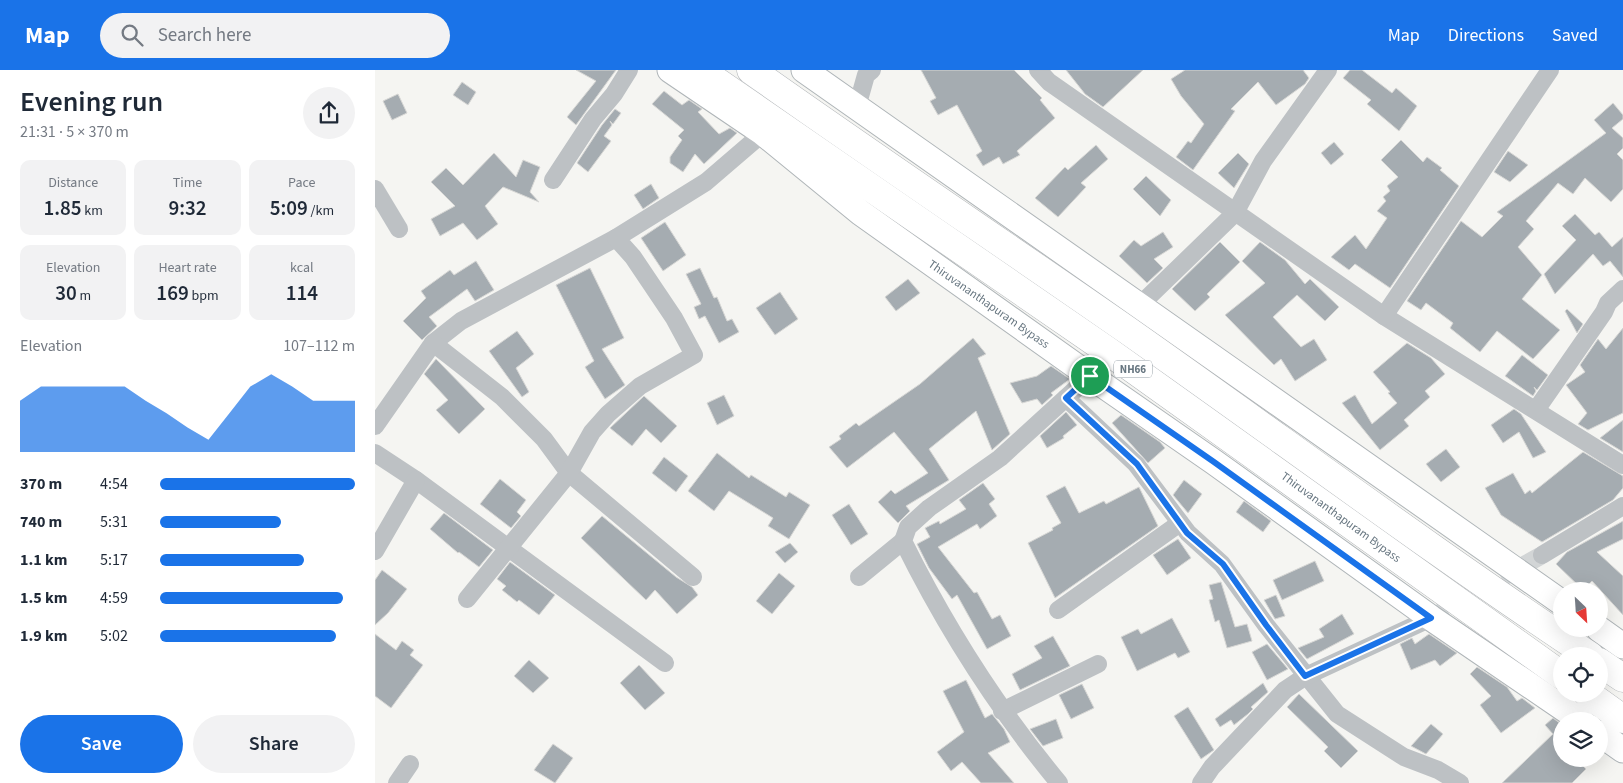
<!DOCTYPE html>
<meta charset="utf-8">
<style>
:root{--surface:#fff;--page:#f2f2f3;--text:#1f2937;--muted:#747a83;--accent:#1a73e8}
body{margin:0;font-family:"Source Sans 3",sans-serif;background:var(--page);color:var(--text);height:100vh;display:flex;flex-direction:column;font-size:19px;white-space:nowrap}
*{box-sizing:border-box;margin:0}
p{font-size:16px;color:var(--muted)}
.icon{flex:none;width:28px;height:28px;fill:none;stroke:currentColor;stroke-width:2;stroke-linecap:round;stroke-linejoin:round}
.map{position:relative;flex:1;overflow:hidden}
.panel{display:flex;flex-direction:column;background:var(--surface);width:375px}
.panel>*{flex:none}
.needle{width:32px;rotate:155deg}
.buttons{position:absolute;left:1178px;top:512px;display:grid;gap:10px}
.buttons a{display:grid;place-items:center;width:55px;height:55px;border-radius:50%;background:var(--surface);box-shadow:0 5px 20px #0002;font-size:25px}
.pin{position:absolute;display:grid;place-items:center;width:42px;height:42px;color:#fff;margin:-21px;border:2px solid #fff;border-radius:50%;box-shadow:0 1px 5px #0007}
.round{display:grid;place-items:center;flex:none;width:52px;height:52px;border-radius:26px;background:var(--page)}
.headline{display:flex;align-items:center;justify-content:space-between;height:85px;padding:0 20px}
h1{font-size:28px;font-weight:600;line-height:38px}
.figures{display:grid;grid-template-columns:repeat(3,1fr);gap:8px;height:85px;padding:5px 20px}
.figures div{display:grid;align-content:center;border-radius:10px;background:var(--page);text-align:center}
.figures b{font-size:21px;font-weight:600}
.figures small{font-size:14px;font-weight:400}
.figures p{font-size:14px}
.chart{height:140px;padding:10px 20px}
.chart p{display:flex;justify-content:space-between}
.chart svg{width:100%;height:90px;margin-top:5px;fill:var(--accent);opacity:.7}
.action{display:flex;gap:10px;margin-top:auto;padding:10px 20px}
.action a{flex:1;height:58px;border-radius:30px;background:var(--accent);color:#fff;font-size:20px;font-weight:600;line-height:58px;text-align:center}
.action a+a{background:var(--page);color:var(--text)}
ul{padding:0 20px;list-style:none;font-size:16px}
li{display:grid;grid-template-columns:80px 60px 1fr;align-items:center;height:38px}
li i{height:12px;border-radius:6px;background:var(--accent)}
header{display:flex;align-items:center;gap:30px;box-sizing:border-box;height:70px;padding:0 25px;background:var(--accent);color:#fff}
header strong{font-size:24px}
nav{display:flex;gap:28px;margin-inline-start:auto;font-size:18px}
.search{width:350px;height:45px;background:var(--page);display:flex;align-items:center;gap:12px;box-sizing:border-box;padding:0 18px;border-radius:28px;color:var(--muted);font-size:19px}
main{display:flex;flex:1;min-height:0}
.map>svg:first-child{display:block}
.building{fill:#a5acb1;stroke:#d7d7d5}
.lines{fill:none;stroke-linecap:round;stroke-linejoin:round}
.street-tunnel{stroke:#d2d5d6;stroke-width:18;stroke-dasharray:18 9;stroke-linecap:butt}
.secondary-casing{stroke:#afb5b8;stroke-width:27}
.highway-casing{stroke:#b0b4b7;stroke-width:29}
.street{stroke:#bdc1c4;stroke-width:18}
.secondary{stroke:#fff;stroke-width:25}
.highway{stroke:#fff;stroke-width:28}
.route-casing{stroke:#fff;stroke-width:10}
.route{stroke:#1a73e8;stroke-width:6}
.labels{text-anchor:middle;stroke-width:5;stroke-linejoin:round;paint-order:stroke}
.shield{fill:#fff;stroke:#959fa6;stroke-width:1}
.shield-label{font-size:11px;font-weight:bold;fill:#677680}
.street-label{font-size:12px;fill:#677680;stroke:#fff}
</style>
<header>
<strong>Map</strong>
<div class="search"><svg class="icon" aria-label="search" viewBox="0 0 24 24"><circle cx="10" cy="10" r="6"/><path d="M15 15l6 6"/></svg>Search here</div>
<nav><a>Map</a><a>Directions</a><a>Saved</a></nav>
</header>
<main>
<section class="panel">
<div class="headline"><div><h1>Evening run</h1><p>21:31 · 5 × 370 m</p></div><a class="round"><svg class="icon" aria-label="share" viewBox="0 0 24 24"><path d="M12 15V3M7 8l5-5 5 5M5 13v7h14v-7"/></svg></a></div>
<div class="figures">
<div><p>Distance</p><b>1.85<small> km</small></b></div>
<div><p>Time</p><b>9:32</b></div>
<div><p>Pace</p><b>5:09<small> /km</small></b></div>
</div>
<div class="figures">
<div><p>Elevation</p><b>30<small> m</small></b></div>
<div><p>Heart rate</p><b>169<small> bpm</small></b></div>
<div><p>kcal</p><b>114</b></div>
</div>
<div class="chart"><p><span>Elevation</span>107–112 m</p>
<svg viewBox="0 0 160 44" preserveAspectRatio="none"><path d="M0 44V19L10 12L20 12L30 12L40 12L50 12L60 19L70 25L80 32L90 38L100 25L110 12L120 6L130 12L140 19L150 19L160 19V44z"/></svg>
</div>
<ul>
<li><b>370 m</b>4:54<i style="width:100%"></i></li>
<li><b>740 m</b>5:31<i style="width:62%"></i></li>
<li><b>1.1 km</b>5:17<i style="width:74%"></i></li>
<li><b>1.5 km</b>4:59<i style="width:94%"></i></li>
<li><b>1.9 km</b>5:02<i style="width:90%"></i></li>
</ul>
<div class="action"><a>Save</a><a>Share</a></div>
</section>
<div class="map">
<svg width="1248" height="713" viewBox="0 0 1248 713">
<rect width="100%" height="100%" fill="#f5f5f2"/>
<!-- building -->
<g class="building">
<polygon points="201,0 241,0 201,55 192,47 221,11"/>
<polygon points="546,0 639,0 667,28 665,30 680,48 642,81 645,85 628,94 624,87 608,96 601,85 607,81 582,35 563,45 555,31 561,28"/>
<polygon points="691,0 768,0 728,37 710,24"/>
<polygon points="810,0 928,0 934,8 930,14 901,35 883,12 856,39 860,41 818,100 801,87 813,71 816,73 829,54 806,26 796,9"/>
<polygon points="975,0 987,0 1017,23 1021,18 1042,36 1024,61 992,34 996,30 968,8"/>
<polygon points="87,12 101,22 93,35 78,25"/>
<polygon points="289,21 307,35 314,30 327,39 323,42 344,64 355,58 362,63 329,94 320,84 308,102 295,93 295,87 307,70 303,66 309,60 277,34"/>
<polygon points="23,24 32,43 17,50 8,31"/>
<polygon points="1238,33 1248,45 1248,49 1237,58 1248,68 1248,78 1242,84 1248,90 1248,119 1236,132 1210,108 1198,124 1183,113 1151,151 1159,159 1143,177 1167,205 1147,229 1185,260 1158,289 1122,261 1105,282 1075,258 1078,253 1051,233 1046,240 1032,231 1086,151 1107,167 1128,146 1122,142 1231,63 1219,50"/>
<polygon points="240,39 246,43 238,54 235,51 237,55 229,66 236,71 213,102 202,93 227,55"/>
<polygon points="1026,70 1048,92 1052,87 1067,98 1065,100 1084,116 1015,218 980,194 974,200 956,187 980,165 991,179 1012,148 1002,141 1011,131 1008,127 1015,121 1012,116 1023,107 1006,90"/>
<polygon points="959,72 969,84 956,95 946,83"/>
<polygon points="721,75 733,89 706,113 711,117 683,147 660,128 690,97 693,100"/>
<polygon points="1133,81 1153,95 1135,112 1119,102"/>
<polygon points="119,83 141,107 148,90 165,97 155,122 164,132 128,117 110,136 123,154 102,170 88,153 65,166 56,149 80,136 56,112 71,98 88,115"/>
<polygon points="863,83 874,94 859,118 843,103"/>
<polygon points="771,106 796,130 785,146 758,119"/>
<polygon points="276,114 284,128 268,139 259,125"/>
<polygon points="1200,144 1220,165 1224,162 1237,177 1248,167 1248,207 1235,191 1228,196 1218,184 1180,224 1169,204 1201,170 1187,156"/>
<polygon points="290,152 311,185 288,201 266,168"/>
<polygon points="788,162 798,177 779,189 788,198 772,213 744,186 759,170 766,176"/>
<polygon points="845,172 865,192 832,224 835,227 820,241 797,219"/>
<polygon points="885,172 910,190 930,214 935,209 964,237 950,251 922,225 898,247 926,277 939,269 952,290 920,311 906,289 899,295 850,245 890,213 867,191"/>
<polygon points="101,191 119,220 100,231 92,219 54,247 62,256 47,270 28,251 51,228 46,221 75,200 79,205"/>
<polygon points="215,198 249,268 227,279 250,315 230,329 210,297 219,291 181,215"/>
<polygon points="325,198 339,228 342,227 352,251 357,249 364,262 344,273 330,246 324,249 319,237 326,234 311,204"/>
<polygon points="533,209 545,223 521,241 510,227"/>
<polygon points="405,222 423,249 400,265 381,238"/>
<polygon points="1192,239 1208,254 1202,263 1190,241"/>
<polygon points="1248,258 1248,343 1213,360 1203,354 1212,343 1191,315 1210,302 1205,295 1223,269 1231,279"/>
<polygon points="142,261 159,284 141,298 154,322 147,327 114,281"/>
<polygon points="598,268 611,284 603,288 635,364 617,380 601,341 554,379 574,410 531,436 535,441 523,453 503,432 516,420 520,424 553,403 519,362 472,398 454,377 466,369 464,366 481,353 484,356 545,314"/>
<polygon points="1032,273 1056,288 1070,304 1050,321 1055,327 1029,350 1034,356 1005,380 967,333 980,325 997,354 1022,333 1013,323 1015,322 998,302"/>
<polygon points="1147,285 1173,305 1162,320 1159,317 1161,321 1158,326 1130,306"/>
<polygon points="61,289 110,339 84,364 61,340 73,330 49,304"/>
<polygon points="676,296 695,309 676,323 678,325 667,335 662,329 647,333 635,313 662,306"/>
<polygon points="349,325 359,346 342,355 332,333"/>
<polygon points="269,326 302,356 286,373 271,359 257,376 235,358"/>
<polygon points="1139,339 1146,344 1171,382 1158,388 1144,362 1128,373 1116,355"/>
<polygon points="691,342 702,355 688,366 689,368 672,378 665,366"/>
<polygon points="746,345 785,372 790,378 773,393 737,353"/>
<polygon points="1248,350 1248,382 1225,368"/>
<polygon points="1071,379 1085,397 1066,412 1051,394"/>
<polygon points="1208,382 1248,406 1248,418 1238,430 1167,472 1126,445 1110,418 1138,403 1150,424 1155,420 1157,423"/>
<polygon points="342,383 374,408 376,405 411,427 414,422 435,435 414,469 393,456 398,448 354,421 339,441 313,421"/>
<polygon points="289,387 313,406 301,422 277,403"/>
<polygon points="125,409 151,430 142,442 146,446 136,458 105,434"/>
<polygon points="809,410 827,424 813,443 798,425"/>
<polygon points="608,413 620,429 614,434 622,446 605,459 602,454 563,477 599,523 602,522 617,549 625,545 636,566 612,579 582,525 577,529 554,498 542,474 555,467 550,458 564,451 565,454 591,439 584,430"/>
<polygon points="690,416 704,443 729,431 731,434 764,417 783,456 680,528 653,473 678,460 677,458 686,453 671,426"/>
<polygon points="869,431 896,451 888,462 861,442"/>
<polygon points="474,434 493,464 476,475 457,445"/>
<polygon points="69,443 118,480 104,497 84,482 83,483 55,459"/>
<polygon points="227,446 301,507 317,517 323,525 302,544 280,520 271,530 206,468"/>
<polygon points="1248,451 1248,469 1222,482 1248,506 1248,545 1217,511 1208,520 1181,494 1192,482"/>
<polygon points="803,469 816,488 792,505 778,485"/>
<polygon points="415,473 423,482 410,493 400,482"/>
<polygon points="940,491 949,511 907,530 898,510"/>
<polygon points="135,492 180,525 164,545 144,530 142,532 127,520 131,516 122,509"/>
<polygon points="7,500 32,519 13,543 0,555 0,510"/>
<polygon points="404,503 420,516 397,544 381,531"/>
<polygon points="846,512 860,557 872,554 877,571 852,578 844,550 840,552 834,530 838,529 834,515"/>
<polygon points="901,525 910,546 900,549 889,530"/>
<polygon points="967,544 979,564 932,589 923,578 949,567 944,559"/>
<polygon points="797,548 815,582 803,588 800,583 762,601 746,567 763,559 766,564"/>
<polygon points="0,564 21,580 27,571 39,580 35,585 48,595 16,638 0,626"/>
<polygon points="1054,564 1082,583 1065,596 1060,590 1036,600 1025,574 1037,568 1040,574"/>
<polygon points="678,566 695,596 645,620 637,604 667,588 659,576"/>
<polygon points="892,574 913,599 892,610 877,582"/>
<polygon points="154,590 174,608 158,623 139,606"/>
<polygon points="264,595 290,623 270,640 245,613"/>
<polygon points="1102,597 1132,617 1142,631 1147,628 1160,638 1126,663 1105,635 1116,626 1095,604"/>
<polygon points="591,610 610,648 617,644 629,659 635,672 613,683 639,713 606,713 587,692 576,701 562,682 589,662 568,621"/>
<polygon points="888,613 893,622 876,637 878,639 873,644 859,655 856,650 845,657 840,649"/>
<polygon points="707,614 719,638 696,649 684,625"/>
<polygon points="924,624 983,681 966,698 949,681 953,677 912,637"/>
<polygon points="813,637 839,680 826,689 799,646"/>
<polygon points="1178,648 1186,654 1186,689 1201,689 1211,699 1197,713 1127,713 1178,664 1170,655"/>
<polygon points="681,649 688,668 668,676 655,659"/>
<polygon points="1056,654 1068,664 1051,684 1036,676"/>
<polygon points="178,674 198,688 180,713 159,700"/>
</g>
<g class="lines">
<!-- street-tunnel -->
<polyline class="street-tunnel" points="1056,548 1167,485"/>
<!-- secondary casing -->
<g class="secondary-casing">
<g id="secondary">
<polyline points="295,0 388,63 486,143 715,306 839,392 1056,548 1207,651"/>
<polyline points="429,0 1186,532"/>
<polyline points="1224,559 1248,576"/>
<polyline points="1224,663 1248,680"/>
</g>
</g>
<!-- highway casing -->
<g class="highway-casing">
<g id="highway">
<polyline points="325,0 733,281 1186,605"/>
<path d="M376,0C500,88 627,173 752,260C907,369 1058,482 1215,586"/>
<polyline points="1224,592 1248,608"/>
<polyline points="1213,624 1248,649"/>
</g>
</g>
<!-- street -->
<g class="street">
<polyline points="663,0 674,12 1009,246 1248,395"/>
<polyline points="482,37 491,5 497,0"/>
<polyline points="178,110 218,49 239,24 254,0"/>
<polyline points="0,119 24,159"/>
<polyline points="764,236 860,143 888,91 953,0"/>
<polyline points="1009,246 1175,0"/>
<polyline points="58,273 86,251 241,168"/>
<polyline points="691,328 761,394 813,463 847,494 891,555 962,644 1029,687 1063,700 1085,713"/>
<polyline points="1161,340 1229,242 1233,233 1248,219"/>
<polyline points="0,356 58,273 127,327 169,369 194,403 318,507"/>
<polyline points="0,383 41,410 290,593"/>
<polyline points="0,481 41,410"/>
<polyline points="1167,485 1248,436"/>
<polyline points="484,507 528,471"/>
<polyline points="92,529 194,403 217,362 233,344 265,316 319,285 299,248 258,187 241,168 331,112 388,63"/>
<polyline points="683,540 805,453"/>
<polyline points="627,641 723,594"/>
<polyline points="22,713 35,694"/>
<path d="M684,713C622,638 571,558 528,471L533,457L554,438L625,388L715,306"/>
<polyline points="826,713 837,697 910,620 931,606 1056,548"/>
</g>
<!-- secondary -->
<use href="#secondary" class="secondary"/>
<!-- highway -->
<use href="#highway" class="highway"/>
</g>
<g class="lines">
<!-- route casing -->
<g class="route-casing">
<polygon id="route" points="715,306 839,392 1056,548 930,606 891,555 848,494 812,463 762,394 691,328"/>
</g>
<!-- route -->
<use href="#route" class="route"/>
</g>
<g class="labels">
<!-- shield labels -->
<rect class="shield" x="739" y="290.5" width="38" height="17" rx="4"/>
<g class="shield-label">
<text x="758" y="303">NH66</text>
</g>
<!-- street labels -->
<g class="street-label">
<text transform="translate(614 234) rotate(35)" y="4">Thiruvananthapuram Bypass</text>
<text transform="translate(966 447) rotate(36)" y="4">Thiruvananthapuram Bypass</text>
</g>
</g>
</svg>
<div class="buttons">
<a><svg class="needle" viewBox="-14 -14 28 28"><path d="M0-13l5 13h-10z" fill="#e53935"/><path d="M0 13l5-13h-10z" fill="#747a83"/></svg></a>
<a><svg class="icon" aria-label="locate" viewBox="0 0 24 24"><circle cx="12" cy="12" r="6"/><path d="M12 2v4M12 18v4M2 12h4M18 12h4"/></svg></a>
<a><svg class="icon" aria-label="layers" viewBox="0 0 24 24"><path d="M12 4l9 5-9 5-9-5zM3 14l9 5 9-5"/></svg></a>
</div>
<div class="pin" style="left:715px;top:306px;background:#1e9e55"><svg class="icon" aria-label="arrive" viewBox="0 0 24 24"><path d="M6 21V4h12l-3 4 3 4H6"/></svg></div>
</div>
</main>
